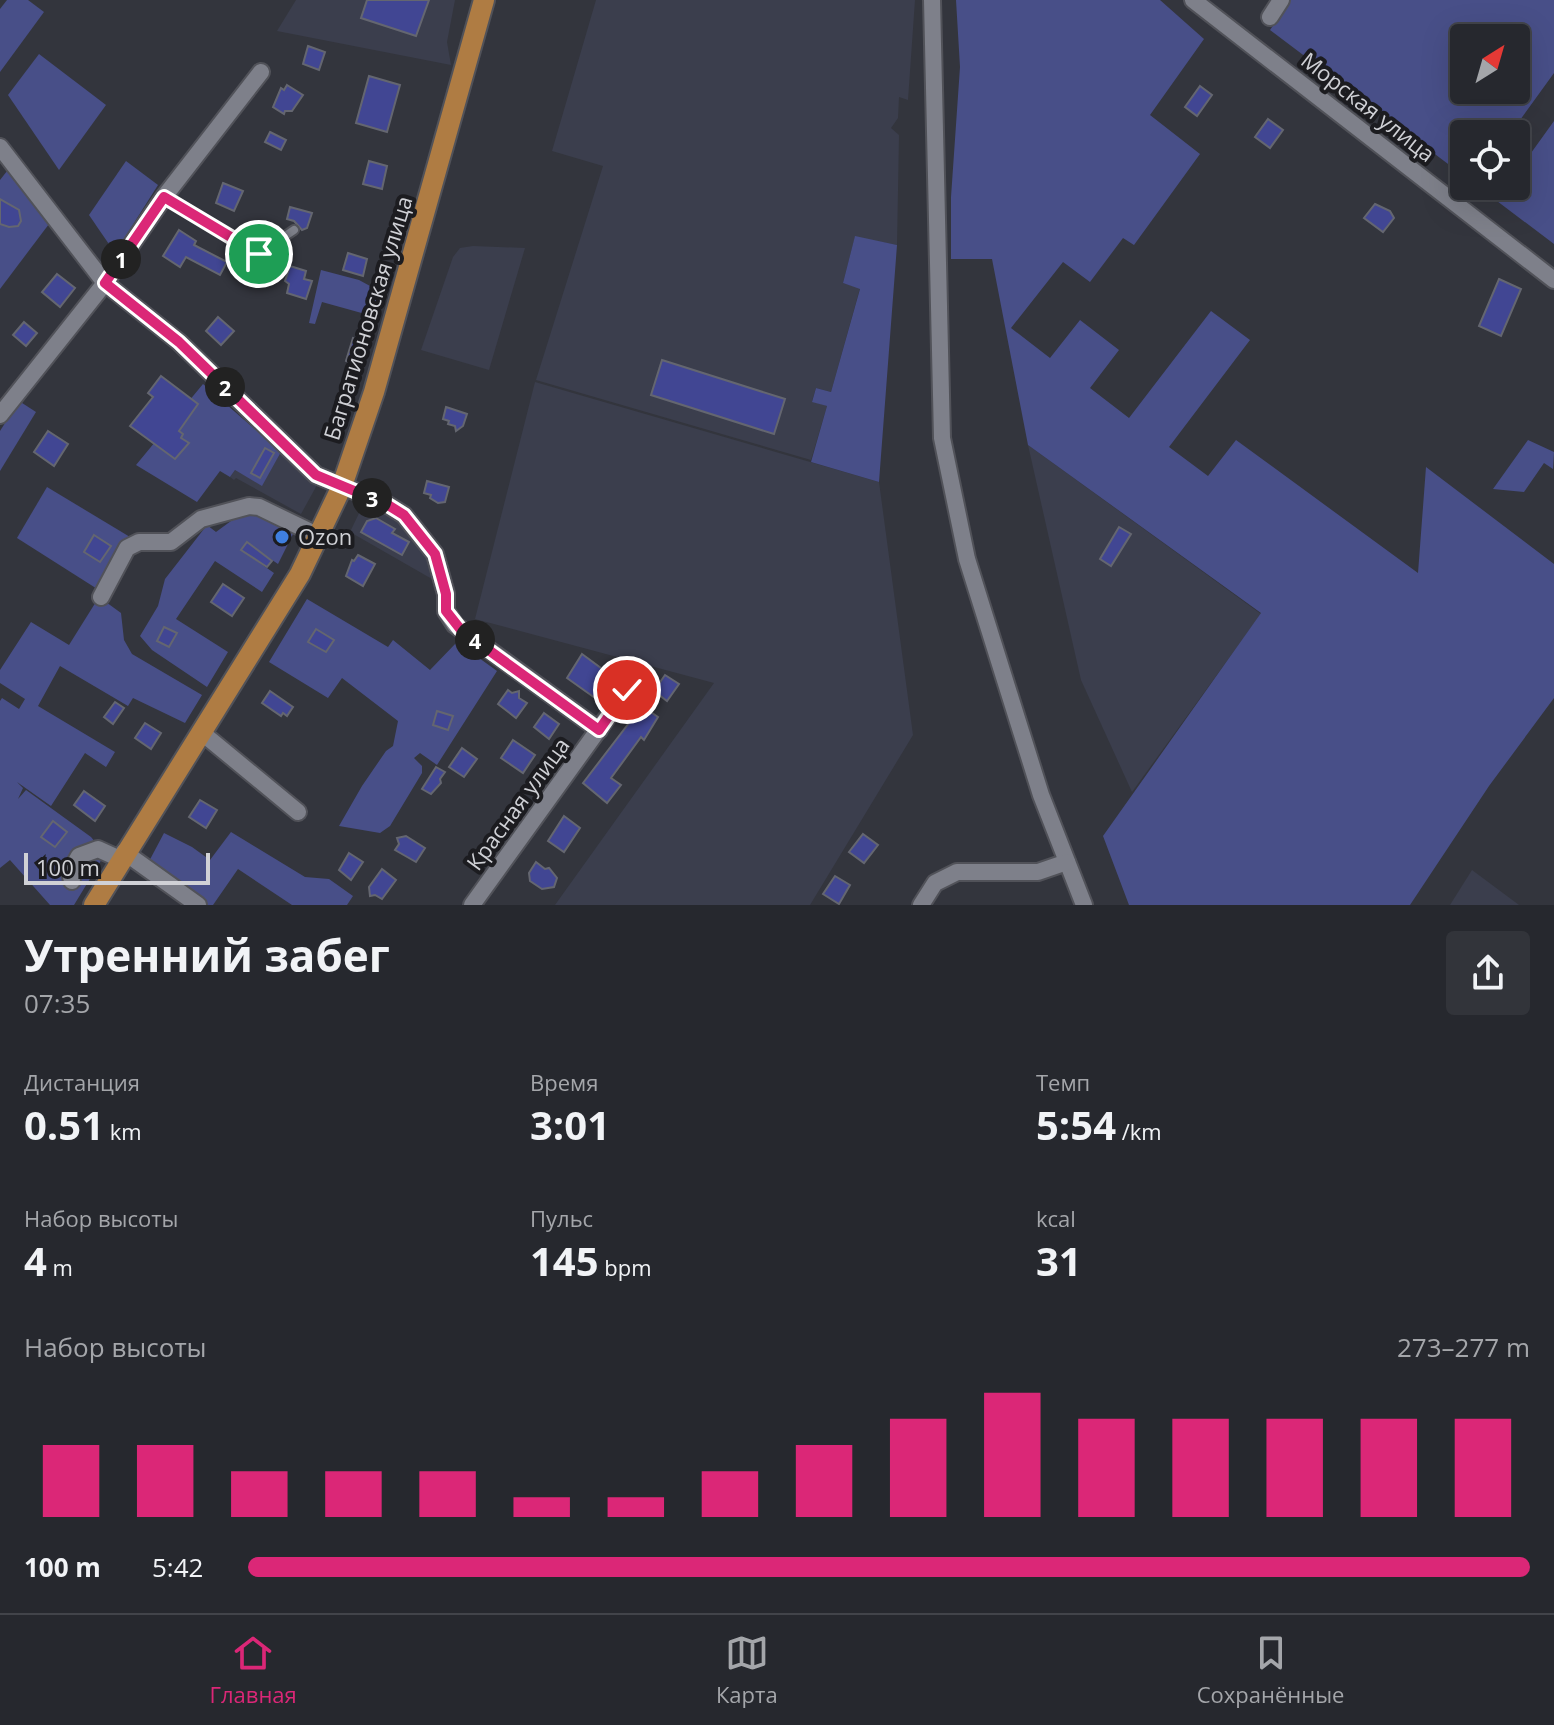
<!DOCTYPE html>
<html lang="ru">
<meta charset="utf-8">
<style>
:root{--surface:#26282e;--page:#32343a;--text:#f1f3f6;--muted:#a4a6aa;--line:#42444a;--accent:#db2777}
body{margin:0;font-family:"Open Sans",sans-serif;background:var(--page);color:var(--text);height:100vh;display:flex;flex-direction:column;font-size:30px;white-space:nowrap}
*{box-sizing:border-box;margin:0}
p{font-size:26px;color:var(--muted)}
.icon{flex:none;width:44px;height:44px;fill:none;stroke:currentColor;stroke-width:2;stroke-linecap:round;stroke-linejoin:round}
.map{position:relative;height:905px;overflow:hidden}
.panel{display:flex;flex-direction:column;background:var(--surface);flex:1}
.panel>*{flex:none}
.needle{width:52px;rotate:37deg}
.tools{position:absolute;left:1450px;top:24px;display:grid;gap:16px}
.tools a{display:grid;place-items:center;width:80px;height:80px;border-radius:8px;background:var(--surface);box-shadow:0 8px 32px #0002,0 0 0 2px var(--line);font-size:40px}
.scale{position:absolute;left:24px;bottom:20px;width:186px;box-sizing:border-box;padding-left:8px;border:4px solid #d0d1d6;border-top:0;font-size:22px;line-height:28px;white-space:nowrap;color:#d0d1d6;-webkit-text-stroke:6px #1c1c20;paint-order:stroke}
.pin{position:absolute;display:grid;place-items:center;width:68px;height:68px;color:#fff;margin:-34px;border:4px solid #fff;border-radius:50%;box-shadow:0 2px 8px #0007}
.km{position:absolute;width:40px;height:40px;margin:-20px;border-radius:50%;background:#222;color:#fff;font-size:22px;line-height:40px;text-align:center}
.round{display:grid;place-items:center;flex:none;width:84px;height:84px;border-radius:8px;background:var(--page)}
.summary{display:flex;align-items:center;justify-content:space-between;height:136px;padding:0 24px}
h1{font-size:44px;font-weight:700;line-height:60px}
.figures{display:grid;grid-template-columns:repeat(3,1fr);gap:12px;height:136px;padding:8px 24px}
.figures div{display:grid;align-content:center}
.figures b{font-size:40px;font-weight:700}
.figures small{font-size:22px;font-weight:400}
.figures p{font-size:22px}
.chart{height:224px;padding:16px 24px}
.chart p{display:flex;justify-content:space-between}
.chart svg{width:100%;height:144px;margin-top:8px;stroke:var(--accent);stroke-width:6}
ul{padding:0 24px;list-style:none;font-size:26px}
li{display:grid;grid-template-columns:128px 96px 1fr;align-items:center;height:60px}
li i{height:20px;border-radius:10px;background:var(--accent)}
.tabs{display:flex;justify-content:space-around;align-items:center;height:112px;border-top:2px solid var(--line);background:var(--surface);font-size:22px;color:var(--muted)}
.tabs a{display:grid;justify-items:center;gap:4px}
.tabs .active{color:var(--accent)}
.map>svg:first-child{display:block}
.built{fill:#3b3e4d}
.green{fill:#484f88;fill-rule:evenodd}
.building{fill:#414693;stroke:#646670;stroke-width:2}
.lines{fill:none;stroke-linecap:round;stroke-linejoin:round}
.lane-casing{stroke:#515259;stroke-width:12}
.street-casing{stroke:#515259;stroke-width:20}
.primary-casing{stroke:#515259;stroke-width:24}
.lane{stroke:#7e808a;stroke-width:8}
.street{stroke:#7e808a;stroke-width:16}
.primary{stroke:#af7c43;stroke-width:20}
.route-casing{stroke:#fff;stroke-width:16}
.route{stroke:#db2777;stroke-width:10}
.shop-dot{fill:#3f7fe0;stroke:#1c1c20;stroke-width:3}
.labels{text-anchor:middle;stroke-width:8;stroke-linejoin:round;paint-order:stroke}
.street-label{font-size:22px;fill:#d0d1d6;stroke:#1c1c20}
.poi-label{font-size:22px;fill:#d0d1d6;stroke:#1c1c20;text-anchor:start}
</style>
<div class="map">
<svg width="1554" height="905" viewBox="0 0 1554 905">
<rect width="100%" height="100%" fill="#33353d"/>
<!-- built -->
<g class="built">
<polygon points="296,0 455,0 447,42 451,65 277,31"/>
<polygon points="596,0 915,0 908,100 899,97 898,118 891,128 899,135 897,245 855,237 843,283 860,288 831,392 816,388 812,401 827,406 811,460 536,380 603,166 552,151"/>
<polygon points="473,246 525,248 489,370 421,350 453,257 460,248"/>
<polygon points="535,382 879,482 913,735 810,905 555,905 714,683 475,619"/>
<polygon points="1028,445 1261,614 1132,792 1081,680"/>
<polygon points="281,452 317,485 301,514 236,478 234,480 230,477 235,470 262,485"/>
<polygon points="364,503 385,510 406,527 432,560 432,579 350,532"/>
<polygon points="1472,870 1519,905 1450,905"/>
</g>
<!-- green -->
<g class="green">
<polygon points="7,0 28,0 44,12 0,72 0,9"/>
<polygon points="956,0 1160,0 1204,39 1150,115 1200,154 1134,245 1123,238 1090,282 1063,262 1011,328 1050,358 1080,320 1119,350 1090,388 1129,418 1211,311 1250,340 1169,447 1208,476 1236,440 1418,573 1426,467 1554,564 1554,698 1489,786 1410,905 1129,905 1103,836 1261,613 1028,445 992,259 951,259 951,197 960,67"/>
<path d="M1291,0H1554V73L1510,134H1464V176L1270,30ZM1464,38H1516V90H1464Z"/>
<polygon points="39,54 106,105 59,170 8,95"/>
<polygon points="1554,121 1554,244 1497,201 1507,186 1516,186 1516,174"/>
<polygon points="126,161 158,185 115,253 89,215"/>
<polygon points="11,166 52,220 0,289 0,180"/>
<polygon points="855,236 897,245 879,482 811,462 827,406 812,402 816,388 831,392 860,289 843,283"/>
<polygon points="321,270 359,280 383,293 376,317 322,302 315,324 309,323"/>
<polygon points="203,384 281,452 262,486 235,470 230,477 220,471 197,502 136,465"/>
<polygon points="19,401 36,412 0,471 0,431"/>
<polygon points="1528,440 1554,452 1553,469 1544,463 1524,492 1493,489"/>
<polygon points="47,487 130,537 102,592 17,538"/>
<polygon points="250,507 294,532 278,564 250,545 241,550 274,573 262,592 215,561 176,619 228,652 207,687 152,650 140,636 158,606 165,579 207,525 216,532"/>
<polygon points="99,597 121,613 124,640 132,654 202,695 185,723 133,698 128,706 60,666 38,706 115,752 106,767 85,753 51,806 17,782 23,788 18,799 26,790 91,837 105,854 74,905 50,905 10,860 0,868 0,701 2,698 19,709 25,699 0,683 0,670 31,622 69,645"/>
<polygon points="307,599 388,647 393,640 430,670 457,642 497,671 437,765 420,753 414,758 422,766 422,773 390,826 380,833 339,826 362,786 386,751 393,746 398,721 342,678 328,698 269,662"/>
<polygon points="231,832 305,877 329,879 353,896 347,905 292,905 238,869 213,905 195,905 146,867 164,833 192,847 210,860"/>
</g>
<!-- building -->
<g class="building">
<polygon points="367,0 429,0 416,36 361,18"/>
<polygon points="308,46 325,52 319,70 303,64"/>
<polygon points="369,76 400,85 387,132 356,123"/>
<polygon points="287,85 303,95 292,111 285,111 284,114 273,107 281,88 284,90"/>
<polygon points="1200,86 1212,95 1197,116 1185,107"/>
<polygon points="1268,119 1283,130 1270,148 1255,137"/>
<polygon points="270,132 286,140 281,150 265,142"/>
<polygon points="369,161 387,166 382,189 363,184"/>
<polygon points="223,183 243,191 234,211 216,203"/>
<polygon points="0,199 19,210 21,221 18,226 9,227 0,224"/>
<polygon points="1375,204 1390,211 1394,218 1383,232 1364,218"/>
<polygon points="290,207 312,213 307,228 302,230 294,221 287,219"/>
<polygon points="179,230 196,241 194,245 227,262 220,275 186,257 180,267 163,256"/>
<polygon points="348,253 367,259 363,276 343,270"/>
<polygon points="290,266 306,271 304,279 312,281 306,299 287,293 289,284 285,281"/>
<polygon points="57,274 75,288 60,307 42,292"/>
<polygon points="1499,279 1521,289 1501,336 1479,326"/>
<polygon points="218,317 234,331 221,345 206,331"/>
<polygon points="24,322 37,333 26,346 13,335"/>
<polygon points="353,338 368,343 360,366 346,361"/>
<polygon points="662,360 785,399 774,434 651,395"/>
<polygon points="161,376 198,404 179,431 183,434 181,438 189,443 175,459 130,426 153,397 148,393"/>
<polygon points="446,407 467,414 463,426 456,431 455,426 448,424 449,421 443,419"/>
<polygon points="48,431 68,444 54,466 34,452"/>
<polygon points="265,448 274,453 260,478 251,473"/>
<polygon points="427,481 449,487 445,502 438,503 430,498 431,495 424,493"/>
<polygon points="376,518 395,529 392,533 409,542 402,555 361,532 367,521"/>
<polygon points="1119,527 1131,534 1111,566 1100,559"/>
<polygon points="94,535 111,546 100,562 84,552"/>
<polygon points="247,542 272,561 267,567 241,550"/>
<polygon points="358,555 375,564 363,586 346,576 352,560 354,561"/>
<polygon points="223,584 244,598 232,616 211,602"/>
<polygon points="164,627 177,633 169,647 157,641"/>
<polygon points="316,629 334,640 326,652 308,642"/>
<polygon points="582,654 613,677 595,698 567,678"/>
<polygon points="665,675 679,684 667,701 654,691"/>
<polygon points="508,690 512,693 519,691 519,698 527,703 516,718 498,704"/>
<polygon points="270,691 293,707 287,716 283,713 281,716 262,703"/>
<polygon points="115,702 124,708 113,724 104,717"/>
<polygon points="642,706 658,717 644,740 641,737 611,778 621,785 607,803 583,783"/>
<polygon points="437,711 453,716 448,730 433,725"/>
<polygon points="544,713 559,724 549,739 534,727"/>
<polygon points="145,723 161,733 151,749 135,738"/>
<polygon points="513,740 535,755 523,773 501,758"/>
<polygon points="462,748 477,759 464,777 449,767"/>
<polygon points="436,767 445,772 440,779 441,783 431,794 422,789"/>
<polygon points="84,791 105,806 95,821 74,805"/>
<polygon points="200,800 217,810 206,828 189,817"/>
<polygon points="564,816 580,828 564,852 548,841"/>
<polygon points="53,821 67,832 55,847 41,837"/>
<polygon points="863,834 878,845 864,863 849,852"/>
<polygon points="406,836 425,848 416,862 395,850 399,844 397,838"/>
<polygon points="349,853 363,862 351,880 339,870"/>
<polygon points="536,862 545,869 549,868 557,878 554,887 542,889 530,881 529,873"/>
<polygon points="382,869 396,880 382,899 375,895 370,896 369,887"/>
<polygon points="835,876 850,885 839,904 823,894"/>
</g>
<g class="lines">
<!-- lane casing -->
<g class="lane-casing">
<polyline id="lane" points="164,198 259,254 294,230"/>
</g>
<!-- street casing -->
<g class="street-casing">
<g id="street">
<polyline points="932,0 942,438 967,559 1041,795 1084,905"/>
<polyline points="1193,0 1554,280"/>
<polyline points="1270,17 1281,0"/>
<polyline points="0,147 105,283 179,342 316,475 388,505 404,515 435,554 446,594 446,611 455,625 599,730"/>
<polyline points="0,415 105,283 164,197 261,72"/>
<polyline points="101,597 127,548 139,542 171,542 201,519 249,506 259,507 319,536"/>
<polyline points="201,732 298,812"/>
<polyline points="124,852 198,905"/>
<polyline points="72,881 70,872 79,856 98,849 120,859"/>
<polyline points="472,905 627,690"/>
<polyline points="921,905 935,883 957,872 1038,872 1067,862"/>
</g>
</g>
<!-- primary casing -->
<g class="primary-casing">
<polyline id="primary" points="94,905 300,574 342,486 374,392 484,0"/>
</g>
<!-- lane -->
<use href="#lane" class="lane"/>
<!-- street -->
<use href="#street" class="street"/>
<!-- primary -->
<use href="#primary" class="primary"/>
</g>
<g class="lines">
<!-- route casing -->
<g class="route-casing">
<polyline id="route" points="259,254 164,197 105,283 179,342 316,475 388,505 404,515 435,554 446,594 446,611 461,630 599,730 627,690"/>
</g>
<!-- route -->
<use href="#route" class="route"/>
</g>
<!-- markers -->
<circle class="shop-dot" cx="282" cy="537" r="8"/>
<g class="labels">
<!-- street labels -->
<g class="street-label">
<text transform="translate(1368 107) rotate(38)" y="8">Морская улица</text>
<text transform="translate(368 318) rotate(-73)" y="8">Багратионовская улица</text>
<text transform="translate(518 804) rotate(-54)" y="8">Красная улица</text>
</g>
<!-- poi labels -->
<g class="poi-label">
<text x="298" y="545">Ozon</text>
</g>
</g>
</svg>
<div class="tools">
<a><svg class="needle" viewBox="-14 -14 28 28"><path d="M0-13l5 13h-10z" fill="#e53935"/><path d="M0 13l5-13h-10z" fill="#a4a6aa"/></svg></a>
<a><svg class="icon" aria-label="locate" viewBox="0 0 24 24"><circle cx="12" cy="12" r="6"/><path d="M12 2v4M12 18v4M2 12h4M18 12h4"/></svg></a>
</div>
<div class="scale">100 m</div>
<div class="pin" style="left:259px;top:254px;background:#1e9e55"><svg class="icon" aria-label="arrive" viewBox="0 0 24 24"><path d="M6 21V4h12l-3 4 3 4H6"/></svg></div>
<div class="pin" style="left:627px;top:690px;background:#d93025"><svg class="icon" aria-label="check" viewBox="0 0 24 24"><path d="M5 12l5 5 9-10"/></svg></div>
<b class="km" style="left:121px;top:259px">1</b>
<b class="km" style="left:225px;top:387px">2</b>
<b class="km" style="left:372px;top:498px">3</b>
<b class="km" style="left:475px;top:640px">4</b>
</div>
<section class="panel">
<div class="summary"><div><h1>Утренний забег</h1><p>07:35</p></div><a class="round"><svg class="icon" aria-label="share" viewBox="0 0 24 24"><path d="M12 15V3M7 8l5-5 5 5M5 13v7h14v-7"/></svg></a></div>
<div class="figures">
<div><p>Дистанция</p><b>0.51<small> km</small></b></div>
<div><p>Время</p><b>3:01</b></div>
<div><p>Темп</p><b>5:54<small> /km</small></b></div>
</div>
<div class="figures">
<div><p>Набор высоты</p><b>4<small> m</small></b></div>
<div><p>Пульс</p><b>145<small> bpm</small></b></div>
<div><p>kcal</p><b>31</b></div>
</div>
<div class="chart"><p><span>Набор высоты</span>273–277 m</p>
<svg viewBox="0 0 160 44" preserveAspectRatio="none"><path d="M5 44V22M15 44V22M25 44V30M35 44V30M45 44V30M55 44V38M65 44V38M75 44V30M85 44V22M95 44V14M105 44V6M115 44V14M125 44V14M135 44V14M145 44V14M155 44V14"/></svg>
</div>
<ul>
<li><b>100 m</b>5:42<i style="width:100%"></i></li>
</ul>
</section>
<nav class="tabs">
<a class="active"><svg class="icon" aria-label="home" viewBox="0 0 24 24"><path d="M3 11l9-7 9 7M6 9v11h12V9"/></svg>Главная</a>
<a><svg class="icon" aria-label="map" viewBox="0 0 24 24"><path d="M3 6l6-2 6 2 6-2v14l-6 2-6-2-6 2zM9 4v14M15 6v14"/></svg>Карта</a>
<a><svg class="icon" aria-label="saved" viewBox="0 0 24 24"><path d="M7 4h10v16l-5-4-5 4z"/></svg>Сохранённые</a>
</nav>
